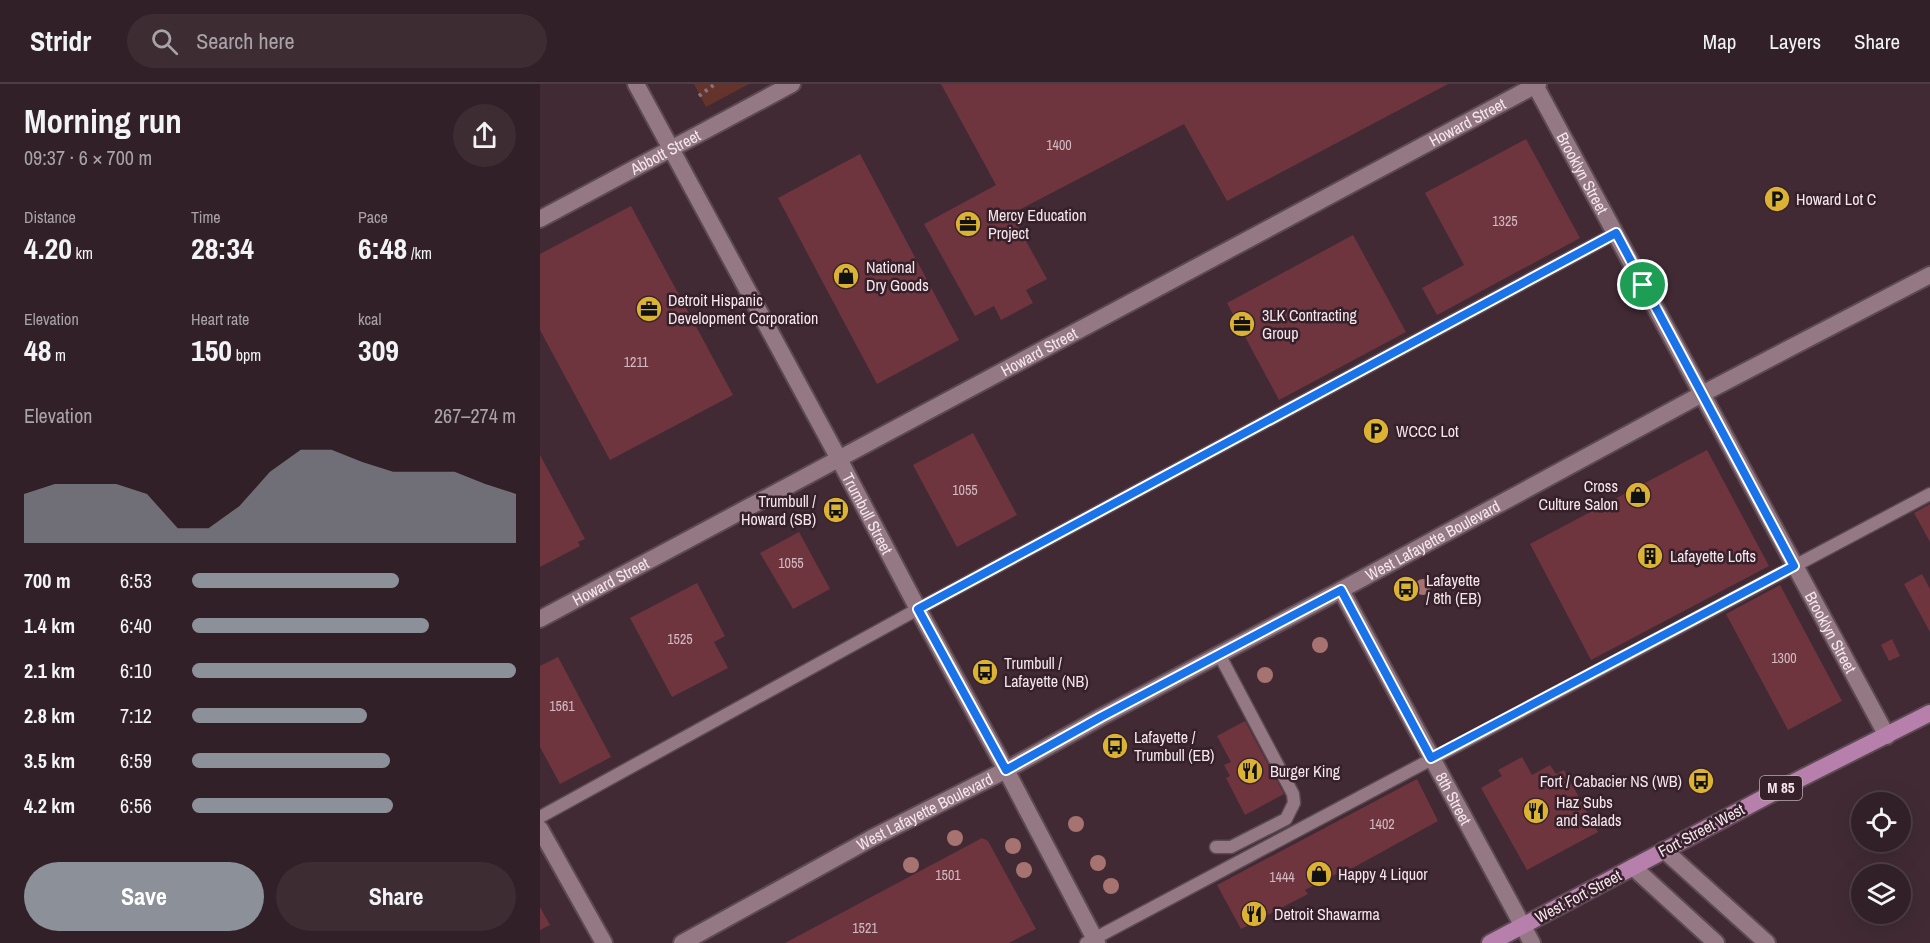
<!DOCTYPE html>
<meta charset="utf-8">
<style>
:root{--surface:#312027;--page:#3d2d33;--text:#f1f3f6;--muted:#a8a3a7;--line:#4c3e44;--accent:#8c9099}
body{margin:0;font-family:"Archivo Narrow",sans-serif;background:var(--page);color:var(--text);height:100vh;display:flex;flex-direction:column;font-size:22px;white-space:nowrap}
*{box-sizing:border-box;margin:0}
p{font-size:20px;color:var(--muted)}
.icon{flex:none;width:33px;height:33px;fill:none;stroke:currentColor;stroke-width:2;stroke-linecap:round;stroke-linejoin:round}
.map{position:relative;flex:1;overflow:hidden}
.details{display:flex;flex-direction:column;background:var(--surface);width:540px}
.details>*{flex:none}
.tools{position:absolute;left:1311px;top:708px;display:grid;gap:12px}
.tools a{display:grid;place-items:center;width:60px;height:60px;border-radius:50%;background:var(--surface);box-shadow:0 6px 24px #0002,0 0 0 2px var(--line);font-size:30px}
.pin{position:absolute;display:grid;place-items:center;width:51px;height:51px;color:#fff;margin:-26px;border:3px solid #fff;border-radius:50%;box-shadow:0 2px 6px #0007}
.round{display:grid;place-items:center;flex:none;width:63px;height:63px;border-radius:32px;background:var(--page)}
.headline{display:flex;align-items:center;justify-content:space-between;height:102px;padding:0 24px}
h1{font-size:33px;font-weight:700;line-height:45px}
.figures{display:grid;grid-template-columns:repeat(3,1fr);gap:9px;height:102px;padding:6px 24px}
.figures div{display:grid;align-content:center}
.figures b{font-size:30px;font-weight:700}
.figures small{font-size:16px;font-weight:400}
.figures p{font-size:16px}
.chart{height:168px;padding:12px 24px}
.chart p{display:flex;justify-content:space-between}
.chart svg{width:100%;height:108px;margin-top:6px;fill:var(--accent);opacity:.7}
.action{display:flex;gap:12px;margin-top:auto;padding:12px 24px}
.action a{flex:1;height:69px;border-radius:36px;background:var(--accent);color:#fff;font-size:24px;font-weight:700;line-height:69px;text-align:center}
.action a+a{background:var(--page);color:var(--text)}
ul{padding:0 24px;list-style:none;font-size:20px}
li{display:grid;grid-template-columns:96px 72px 1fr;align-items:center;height:45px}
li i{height:15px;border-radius:8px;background:var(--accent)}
header{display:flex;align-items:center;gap:36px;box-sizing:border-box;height:84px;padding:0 30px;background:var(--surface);border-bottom:2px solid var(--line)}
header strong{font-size:28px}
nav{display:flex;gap:33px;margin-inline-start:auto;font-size:21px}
.search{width:420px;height:54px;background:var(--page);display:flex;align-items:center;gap:15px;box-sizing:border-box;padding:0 21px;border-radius:33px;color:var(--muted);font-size:22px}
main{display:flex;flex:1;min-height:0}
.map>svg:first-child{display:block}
.green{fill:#64332b}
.building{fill:#6e353f}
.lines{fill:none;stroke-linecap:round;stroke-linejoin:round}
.service-casing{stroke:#5c4952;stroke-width:15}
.minor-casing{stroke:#5c4952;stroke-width:20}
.tertiary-casing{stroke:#5c4952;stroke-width:20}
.primary-casing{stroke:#5c4952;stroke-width:20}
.path{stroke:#86727b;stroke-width:4;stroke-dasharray:3 4.5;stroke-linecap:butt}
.service{stroke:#947984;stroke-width:12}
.minor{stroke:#947984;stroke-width:16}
.tertiary{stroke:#947984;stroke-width:16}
.primary{stroke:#b780ac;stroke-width:16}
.tree{fill:#a67370}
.route-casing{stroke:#fff;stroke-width:12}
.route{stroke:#1a73e8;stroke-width:8}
.labels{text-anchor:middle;stroke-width:5;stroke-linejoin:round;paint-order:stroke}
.number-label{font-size:14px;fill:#d3bac1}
.shield{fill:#36202a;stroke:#bcabb2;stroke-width:1.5}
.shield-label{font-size:15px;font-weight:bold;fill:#f5e6ec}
.street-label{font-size:16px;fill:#f5e6ec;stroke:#36202a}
.poi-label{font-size:16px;fill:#f5e6ec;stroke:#36202a;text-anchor:start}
</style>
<header>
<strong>Stridr</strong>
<div class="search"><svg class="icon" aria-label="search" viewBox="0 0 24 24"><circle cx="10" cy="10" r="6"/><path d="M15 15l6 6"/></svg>Search here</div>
<nav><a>Map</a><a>Layers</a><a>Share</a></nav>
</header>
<main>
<section class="details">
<div class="headline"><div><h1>Morning run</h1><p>09:37 · 6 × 700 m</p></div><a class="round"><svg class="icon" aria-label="share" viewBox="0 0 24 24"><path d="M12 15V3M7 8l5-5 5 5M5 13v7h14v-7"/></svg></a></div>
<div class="figures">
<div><p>Distance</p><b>4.20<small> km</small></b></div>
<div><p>Time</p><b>28:34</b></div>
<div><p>Pace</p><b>6:48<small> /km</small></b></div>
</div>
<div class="figures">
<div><p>Elevation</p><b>48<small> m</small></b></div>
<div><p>Heart rate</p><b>150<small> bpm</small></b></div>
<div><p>kcal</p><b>309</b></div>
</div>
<div class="chart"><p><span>Elevation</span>267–274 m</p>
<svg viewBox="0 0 160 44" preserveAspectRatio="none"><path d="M0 44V24L10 20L20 20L30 20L40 24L50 38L60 38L70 29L80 15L90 6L100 6L110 11L120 15L130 15L140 15L150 20L160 24V44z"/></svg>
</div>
<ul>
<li><b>700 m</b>6:53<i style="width:64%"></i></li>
<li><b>1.4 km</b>6:40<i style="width:73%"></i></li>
<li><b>2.1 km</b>6:10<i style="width:100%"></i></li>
<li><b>2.8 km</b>7:12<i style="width:54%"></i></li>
<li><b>3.5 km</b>6:59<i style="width:61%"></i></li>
<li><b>4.2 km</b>6:56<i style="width:62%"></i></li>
</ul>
<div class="action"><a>Save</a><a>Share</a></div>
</section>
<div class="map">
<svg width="1390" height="859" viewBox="0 0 1390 859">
<rect width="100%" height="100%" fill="#412a34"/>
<!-- green -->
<polygon class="green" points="154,0 209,0 166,23"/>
<!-- building -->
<g class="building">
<polygon points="401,0 908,0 687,117 644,40 471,130 507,195 486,206 493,219 461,236 454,222 435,232 384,140 456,101"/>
<polygon points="986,55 1040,154 897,231 882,204 924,181 885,109"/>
<polygon points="320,70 419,256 337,300 238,114"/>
<polygon points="91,122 193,311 70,376 0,246 0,170"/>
<polygon points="813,151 866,248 739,316 687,219"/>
<polygon points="433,349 477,431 417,463 373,381"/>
<polygon points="1167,366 1229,482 1051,576 990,460"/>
<polygon points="0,371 45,455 38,458 40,462 0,483"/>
<polygon points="1390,420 1390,458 1374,429"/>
<polygon points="259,448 290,505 253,525 220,469"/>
<polygon points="1382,490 1390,505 1390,548 1364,500"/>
<polygon points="157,499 185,552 174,558 188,584 132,613 90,534"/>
<polygon points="1240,501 1302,617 1248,646 1186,530"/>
<polygon points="1352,555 1360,572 1349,577 1341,561"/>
<polygon points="18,573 71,673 20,700 0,663 0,582"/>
<polygon points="705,637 744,710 705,731 686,694 690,692 684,681 691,678 677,652"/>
<polygon points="982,673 992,691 1010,681 1016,690 1024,686 1058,748 987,786 941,704 962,692 958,686"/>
<polygon points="877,695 898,737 809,786 808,784 765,806 768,810 701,845 677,801"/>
<polygon points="442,754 448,757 496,845 469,859 245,859"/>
<polygon points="0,823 10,841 0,846"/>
</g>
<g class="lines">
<!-- service casing -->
<g class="service-casing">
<g id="service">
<polyline points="0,733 378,525 1076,149"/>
<polyline points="676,763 691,763 746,735 754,719 753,710 679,570"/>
<polyline points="546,859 1390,410"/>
</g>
</g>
<!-- minor casing -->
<g class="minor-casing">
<g id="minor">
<path id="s1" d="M995,1L1347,652"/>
<path id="s2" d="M0,135L252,0"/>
<path id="s3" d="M801,506L992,859"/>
<path id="s4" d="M0,535L998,0"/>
<polyline points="0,745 64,859"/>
<polyline points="1124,766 1227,859"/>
<polyline points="1093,783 1176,859"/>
<path id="s5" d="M142,859L332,754L466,686L561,633L801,506L1162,310L1390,191"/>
</g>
</g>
<!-- tertiary casing -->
<g class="tertiary-casing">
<g id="tertiary">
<path id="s6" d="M96,0L299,375L378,525L466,686L557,859"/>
</g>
</g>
<!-- primary casing -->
<g class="primary-casing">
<polyline id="primary" points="950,859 1244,703 1390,629"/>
</g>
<!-- path -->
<polyline class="path" points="159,12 175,0"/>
<!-- service -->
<use href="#service" class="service"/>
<!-- minor -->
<use href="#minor" class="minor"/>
<!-- tertiary -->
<use href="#tertiary" class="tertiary"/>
<!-- primary -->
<use href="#primary" class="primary"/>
</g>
<!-- trees -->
<g class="tree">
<circle cx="883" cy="503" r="8"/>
<circle cx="780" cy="561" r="8"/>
<circle cx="725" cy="591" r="8"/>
<circle cx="536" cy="740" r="8"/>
<circle cx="415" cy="754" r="8"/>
<circle cx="473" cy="762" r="8"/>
<circle cx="558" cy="779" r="8"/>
<circle cx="371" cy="781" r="8"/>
<circle cx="484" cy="786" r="8"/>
<circle cx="571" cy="802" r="8"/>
</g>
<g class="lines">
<!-- route casing -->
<g class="route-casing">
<polygon id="route" points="1076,149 1254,482 891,674 801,506 561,633 466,686 378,525"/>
</g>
<!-- route -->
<use href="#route" class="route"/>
</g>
<!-- icons -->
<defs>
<g id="parking-disc" transform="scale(1.35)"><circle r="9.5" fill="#dbb233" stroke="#36202a"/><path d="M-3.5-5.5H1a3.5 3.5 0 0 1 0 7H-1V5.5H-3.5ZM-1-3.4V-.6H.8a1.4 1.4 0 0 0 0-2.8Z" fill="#111"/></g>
<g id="office-disc" transform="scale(1.35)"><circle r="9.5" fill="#dbb233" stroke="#36202a"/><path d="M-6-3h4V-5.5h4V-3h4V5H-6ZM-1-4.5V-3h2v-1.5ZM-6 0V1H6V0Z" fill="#111"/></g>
<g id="shop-disc" transform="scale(1.35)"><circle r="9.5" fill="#dbb233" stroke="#36202a"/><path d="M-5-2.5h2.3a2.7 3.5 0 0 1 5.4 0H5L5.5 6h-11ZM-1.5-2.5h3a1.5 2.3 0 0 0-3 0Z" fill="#111"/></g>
<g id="bus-disc" transform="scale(1.35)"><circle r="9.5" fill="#dbb233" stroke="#36202a"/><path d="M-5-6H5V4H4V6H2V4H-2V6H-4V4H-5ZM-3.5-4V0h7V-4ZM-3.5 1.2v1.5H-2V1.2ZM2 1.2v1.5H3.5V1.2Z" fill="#111"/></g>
<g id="building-disc" transform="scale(1.35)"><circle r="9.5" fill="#dbb233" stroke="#36202a"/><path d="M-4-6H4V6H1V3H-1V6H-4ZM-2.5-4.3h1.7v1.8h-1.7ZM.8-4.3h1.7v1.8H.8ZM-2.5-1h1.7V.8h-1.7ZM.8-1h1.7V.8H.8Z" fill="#111"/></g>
<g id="restaurant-disc" transform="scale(1.35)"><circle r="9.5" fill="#dbb233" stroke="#36202a"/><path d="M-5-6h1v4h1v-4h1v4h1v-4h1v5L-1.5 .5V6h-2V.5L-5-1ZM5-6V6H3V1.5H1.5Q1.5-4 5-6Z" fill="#111"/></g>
</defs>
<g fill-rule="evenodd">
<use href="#parking-disc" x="1237" y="115"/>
<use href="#office-disc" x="428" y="140"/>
<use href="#shop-disc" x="306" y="192"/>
<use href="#office-disc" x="109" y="225"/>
<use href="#office-disc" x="702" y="240"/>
<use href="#parking-disc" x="836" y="347"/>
<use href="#shop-disc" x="1098" y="411"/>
<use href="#bus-disc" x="296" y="426"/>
<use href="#building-disc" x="1110" y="472"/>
<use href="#bus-disc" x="866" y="505"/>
<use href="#bus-disc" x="445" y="588"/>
<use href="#bus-disc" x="575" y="662"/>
<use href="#restaurant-disc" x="710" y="687"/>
<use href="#bus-disc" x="1161" y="697"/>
<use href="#restaurant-disc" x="996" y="727"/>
<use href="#shop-disc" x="779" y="790"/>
<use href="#restaurant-disc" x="714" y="830"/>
</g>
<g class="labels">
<!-- number labels -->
<g class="number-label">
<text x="519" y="66">1400</text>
<text x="965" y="142">1325</text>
<text x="96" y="283">1211</text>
<text x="425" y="411">1055</text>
<text x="251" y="484">1055</text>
<text x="140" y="560">1525</text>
<text x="1244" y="579">1300</text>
<text x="22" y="627">1561</text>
<text x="842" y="745">1402</text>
<text x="408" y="796">1501</text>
<text x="742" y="798">1444</text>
<text x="325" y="849">1521</text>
</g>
<!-- shield labels -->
<rect class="shield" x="1220" y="692" width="42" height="24" rx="4.5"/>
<g class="shield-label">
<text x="1241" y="709">M 85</text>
</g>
<!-- street labels -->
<g class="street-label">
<text dy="6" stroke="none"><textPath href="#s4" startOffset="1052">Howard Street</textPath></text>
<text dy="6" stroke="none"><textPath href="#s2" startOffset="142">Abbott Street</textPath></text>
<text dy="6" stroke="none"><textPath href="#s1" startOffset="100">Brooklyn Street</textPath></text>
<text dy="6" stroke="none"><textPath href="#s4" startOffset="566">Howard Street</textPath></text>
<text dy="6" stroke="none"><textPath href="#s6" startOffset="488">Trumbull Street</textPath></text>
<text dy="6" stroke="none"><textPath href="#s5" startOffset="852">West Lafayette Boulevard</textPath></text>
<text dy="6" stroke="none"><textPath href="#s4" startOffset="80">Howard Street</textPath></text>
<text dy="6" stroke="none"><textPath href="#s1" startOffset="622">Brooklyn Street</textPath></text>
<text dy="6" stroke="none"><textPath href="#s3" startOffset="237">8th Street</textPath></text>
<text dy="6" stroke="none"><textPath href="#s5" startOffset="276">West Lafayette Boulevard</textPath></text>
<text transform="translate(1161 746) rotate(-28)" y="6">Fort Street West</text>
<text transform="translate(1038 812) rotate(-28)" y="6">West Fort Street</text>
</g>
<!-- poi labels -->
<g class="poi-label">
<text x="1256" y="121">Howard Lot C</text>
<text x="448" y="137">Mercy Education<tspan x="448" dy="18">Project</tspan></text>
<text x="326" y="189">National<tspan x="326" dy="18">Dry Goods</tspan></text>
<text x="128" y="222">Detroit Hispanic<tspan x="128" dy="18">Development Corporation</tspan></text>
<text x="722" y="237">3LK Contracting<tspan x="722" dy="18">Group</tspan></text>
<text x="856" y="353">WCCC Lot</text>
<text x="1078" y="408" text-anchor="end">Cross<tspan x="1078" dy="18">Culture Salon</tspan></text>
<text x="276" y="423" text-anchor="end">Trumbull /<tspan x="276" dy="18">Howard (SB)</tspan></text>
<text x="1130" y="478">Lafayette Lofts</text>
<text x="886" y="502">Lafayette<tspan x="886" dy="18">/ 8th (EB)</tspan></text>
<text x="464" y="585">Trumbull /<tspan x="464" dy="18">Lafayette (NB)</tspan></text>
<text x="594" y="659">Lafayette /<tspan x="594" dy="18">Trumbull (EB)</tspan></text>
<text x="730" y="693">Burger King</text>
<text x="1142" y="703" text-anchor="end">Fort / Cabacier NS (WB)</text>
<text x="1016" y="724">Haz Subs<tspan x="1016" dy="18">and Salads</tspan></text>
<text x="798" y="796">Happy 4 Liquor</text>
<text x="734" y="836">Detroit Shawarma</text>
</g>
</g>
</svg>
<div class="tools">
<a><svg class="icon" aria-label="locate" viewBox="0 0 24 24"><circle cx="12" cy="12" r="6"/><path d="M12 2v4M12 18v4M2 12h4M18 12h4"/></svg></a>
<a><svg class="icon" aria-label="layers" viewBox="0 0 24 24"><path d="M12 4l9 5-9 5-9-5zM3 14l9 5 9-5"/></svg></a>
</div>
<div class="pin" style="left:1103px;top:201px;background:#1e9e55"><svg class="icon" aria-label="arrive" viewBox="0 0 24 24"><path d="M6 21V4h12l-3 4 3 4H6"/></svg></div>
</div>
</main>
